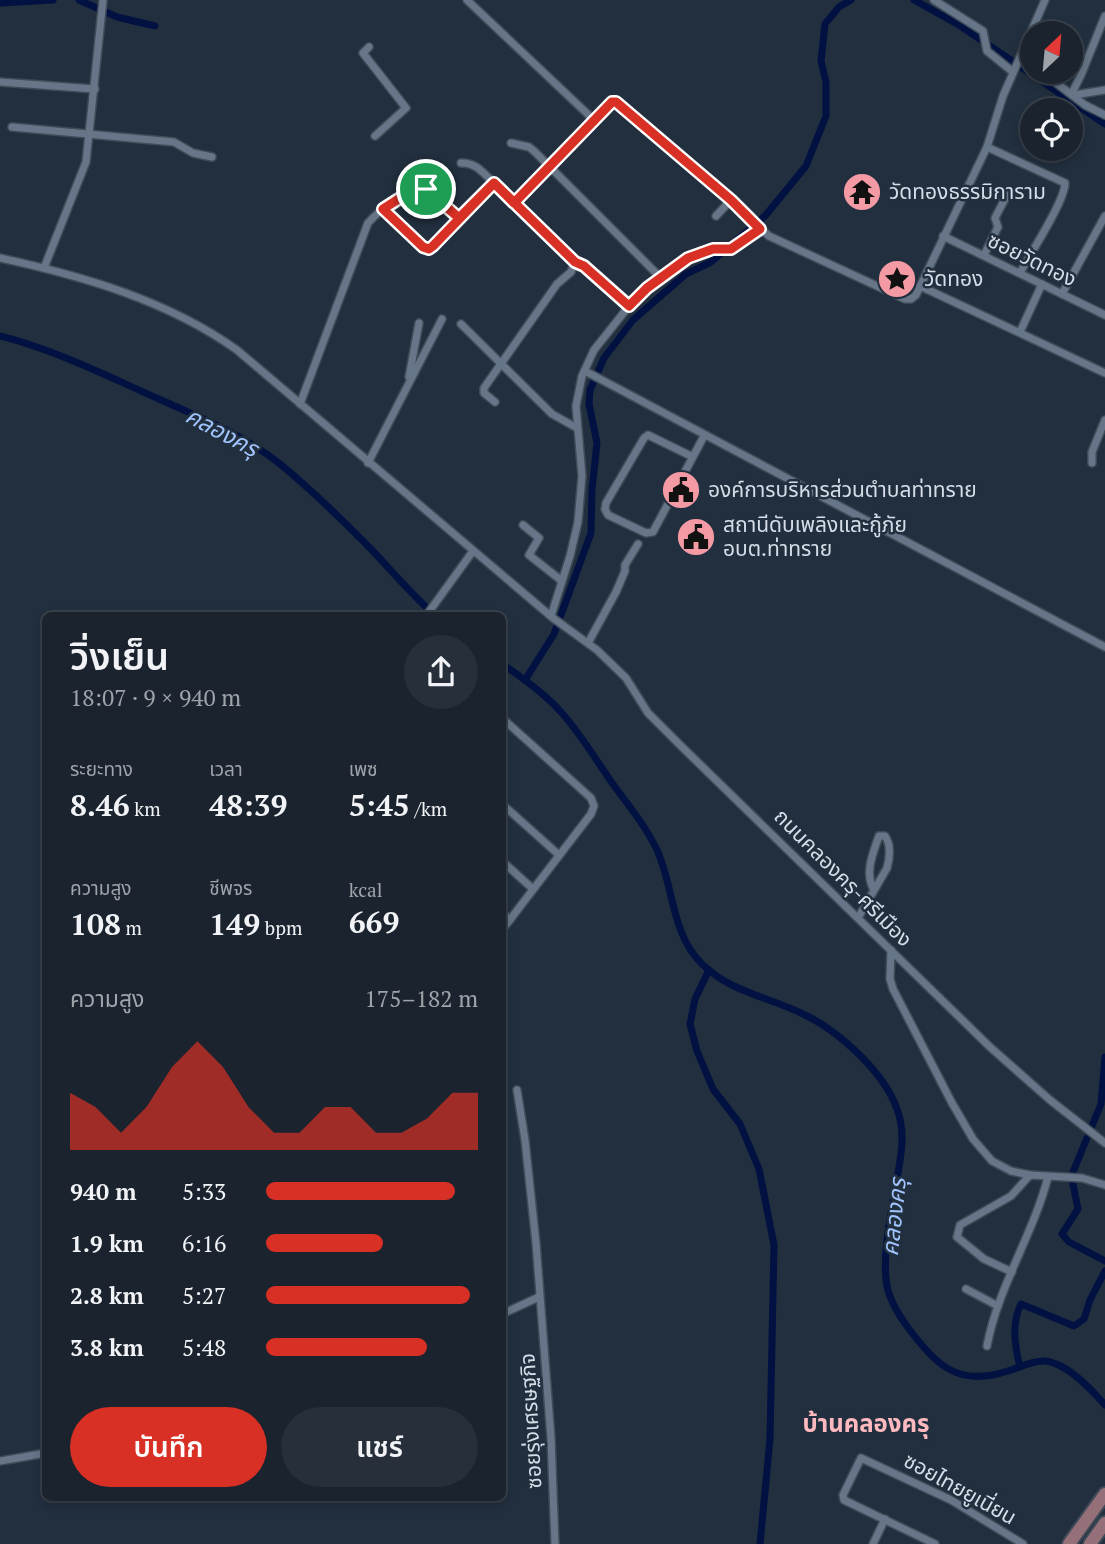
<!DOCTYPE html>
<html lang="th">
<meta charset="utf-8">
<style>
:root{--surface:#1a232e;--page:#272f3a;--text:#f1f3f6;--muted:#9fa4aa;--line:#38404a;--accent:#d93025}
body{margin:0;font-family:"PT Serif","Noto Sans Thai",serif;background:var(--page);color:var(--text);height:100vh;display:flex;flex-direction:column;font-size:26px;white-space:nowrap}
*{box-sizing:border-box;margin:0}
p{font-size:23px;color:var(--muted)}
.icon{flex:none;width:38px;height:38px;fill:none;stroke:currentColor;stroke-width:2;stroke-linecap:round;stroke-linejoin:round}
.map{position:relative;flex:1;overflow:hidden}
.drawer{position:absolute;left:42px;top:612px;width:464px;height:889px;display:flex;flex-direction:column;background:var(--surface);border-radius:10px;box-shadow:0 4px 10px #0003,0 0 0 2px var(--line)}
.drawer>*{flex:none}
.needle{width:46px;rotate:26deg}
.fabs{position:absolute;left:1020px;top:21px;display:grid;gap:14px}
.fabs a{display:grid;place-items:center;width:63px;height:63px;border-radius:50%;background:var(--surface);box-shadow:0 4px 10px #0003,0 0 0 2px var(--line);font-size:35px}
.pin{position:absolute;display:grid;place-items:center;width:60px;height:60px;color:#fff;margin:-30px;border:4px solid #fff;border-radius:50%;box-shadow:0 2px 7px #0007}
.round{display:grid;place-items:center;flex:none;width:74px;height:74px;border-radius:37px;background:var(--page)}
.overview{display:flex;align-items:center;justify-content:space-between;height:119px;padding:0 28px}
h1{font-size:38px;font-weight:600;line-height:52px}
.stats{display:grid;grid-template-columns:repeat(3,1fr);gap:10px;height:119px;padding:7px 28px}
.stats div{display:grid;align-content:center}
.stats b{font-size:30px;font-weight:600}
.stats small{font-size:19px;font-weight:400}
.stats p{font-size:19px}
.chart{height:196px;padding:14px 28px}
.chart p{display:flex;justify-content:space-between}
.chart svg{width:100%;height:126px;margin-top:7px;fill:var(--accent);opacity:.7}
.primary-button{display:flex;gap:14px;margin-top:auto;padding:14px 28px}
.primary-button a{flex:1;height:80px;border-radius:42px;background:var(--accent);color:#fff;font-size:28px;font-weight:600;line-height:80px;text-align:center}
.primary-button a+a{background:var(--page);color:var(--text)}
ul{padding:0 28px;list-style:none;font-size:23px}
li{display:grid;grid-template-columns:112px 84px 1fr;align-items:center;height:52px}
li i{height:18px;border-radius:9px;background:var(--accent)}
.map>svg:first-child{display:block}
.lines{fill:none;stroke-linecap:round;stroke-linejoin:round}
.canal{stroke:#001142;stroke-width:7}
.street-casing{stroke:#404b58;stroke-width:10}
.primary-casing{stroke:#404b58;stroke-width:16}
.street{stroke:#667587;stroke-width:7}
.primary{stroke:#957079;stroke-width:12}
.route-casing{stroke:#fff;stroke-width:14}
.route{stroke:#d93025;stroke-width:9}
.labels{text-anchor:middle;stroke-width:5;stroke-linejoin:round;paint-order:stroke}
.poi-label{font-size:21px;fill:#d5dee8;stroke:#222f3e;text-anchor:start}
.street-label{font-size:21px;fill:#d5dee8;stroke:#222f3e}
.water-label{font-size:23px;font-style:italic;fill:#a1c4fe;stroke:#222f3e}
.quarter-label{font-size:24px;font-weight:bold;fill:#ffbac0;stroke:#222f3e}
</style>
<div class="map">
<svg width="1105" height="1544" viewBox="0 0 1105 1544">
<rect width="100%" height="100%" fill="#222f3e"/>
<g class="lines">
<!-- canal -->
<g class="canal">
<polyline points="79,0 117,17 155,26"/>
<polyline points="914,0 959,25 1105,124"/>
<polyline points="0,3 53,0"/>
<path d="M0,336C59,351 113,379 168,403C208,421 245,436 280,464C307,486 333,511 358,536C385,562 408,592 436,616"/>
<path d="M502,664C523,678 544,693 561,712C581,734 597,762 615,787C630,807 646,827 657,850C674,887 671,934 702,964C730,992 769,997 803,1014C838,1030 884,1072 897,1109C905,1130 902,1151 898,1173C893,1205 881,1254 887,1286C890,1301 900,1317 909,1329C938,1367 959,1387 1008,1371C1019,1368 1033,1360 1045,1361C1067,1363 1091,1389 1105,1405"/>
<polyline points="525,680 554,634 591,533 592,490 597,443 589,404 590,390 604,358 633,320 664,293 686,274 711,262 765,216 806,166 826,116 826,82 821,61 825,24 839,7 851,0"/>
<polyline points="709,970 695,999 690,1024 697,1051 713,1089 740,1124 759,1169 774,1245 770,1439 760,1544"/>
<polyline points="1092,1126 1101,1104 1105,1057"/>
<polyline points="1073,1172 1087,1138"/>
<polyline points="1072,1179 1078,1209 1062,1234 1069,1242 1105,1261"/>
<path d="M1020,1367C1015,1347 1011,1324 1021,1304L1074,1326L1084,1319L1090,1300L1105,1271"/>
</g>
<!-- street casing -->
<g class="street-casing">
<g id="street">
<polyline points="467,0 595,121"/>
<polyline points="934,0 983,31 987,51 1013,72"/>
<polyline points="369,47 363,53 406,108 375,136"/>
<polyline points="1020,59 1032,66"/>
<polyline points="1042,72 1085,105 1105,115"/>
<polyline points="0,82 95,89"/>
<polyline points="1072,93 1081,75 1105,16"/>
<polyline points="1074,95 1105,90"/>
<polyline points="12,127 174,142 193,153 212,157"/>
<polyline points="511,143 529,147 534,151 661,278"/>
<path d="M987,147L1065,183C1065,201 1030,254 1020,273"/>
<path d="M461,163C476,162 484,174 494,183"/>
<polyline points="514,203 612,102 616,102 769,236 905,299 911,299 916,295 987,147 1003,96 1045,0"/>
<polyline points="383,209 418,244 429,249 494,183 575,262 571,272 557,284 484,388 484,393 495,402"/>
<polyline points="716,216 731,200"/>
<polyline points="943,236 1105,315"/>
<polyline points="984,255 998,227 995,218 1009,191"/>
<path d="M0,258C82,276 167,300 237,350L553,618L597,650L626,678L648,713L679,744L990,1047L1050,1100L1105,1143"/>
<polyline points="575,262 584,266 629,306"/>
<polyline points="44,268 86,162 103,0"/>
<polyline points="920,286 1105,373"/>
<polyline points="1062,294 1105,216"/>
<polyline points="461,324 552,414 577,428"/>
<polyline points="1020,332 1042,284"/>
<polyline points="585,371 1105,647"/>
<polyline points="409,377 419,323"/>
<path d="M300,404L368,223C378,212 410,184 425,189C438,192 450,209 459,218"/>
<path d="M693,457L648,435L644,438L606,503L605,509L608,515L646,533L653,532C670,500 687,468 704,436"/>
<polyline points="368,463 442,319"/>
<polyline points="1092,463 1092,452 1105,420"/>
<polyline points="523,525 539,538 529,555 562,581"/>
<polyline points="426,616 473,551"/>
<polyline points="551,616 570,556 578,522 582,476 576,406 582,376 594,350 629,306 675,266 688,258 713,249 731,249 760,229"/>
<polyline points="588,643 616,592 625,571 625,565 638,544"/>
<polyline points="502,718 591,798 594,806 591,814 502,930"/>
<polyline points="502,804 559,855"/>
<polyline points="502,861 533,889"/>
<polyline points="502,913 510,920"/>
<path d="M858,918L887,868C890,858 891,844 885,836H879C873,853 864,873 874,890"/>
<polyline points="891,950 890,979 893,989 952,1103 973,1139 992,1161 1011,1171 1030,1175 1082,1178 1105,1185"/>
<polyline points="517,1090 525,1140 536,1243 551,1438 555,1544"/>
<polyline points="1012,1272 984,1259 957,1237 960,1225 1011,1196 1030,1175"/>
<polyline points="966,1289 998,1306"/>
<polyline points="502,1314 539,1297"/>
<path d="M987,1346C998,1287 1033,1235 1048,1177"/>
<polyline points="0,1461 46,1453"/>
<polyline points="873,1544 885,1519"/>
<polyline points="935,1544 844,1500 843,1495 861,1458 951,1500 1023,1544"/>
</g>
</g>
<!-- primary casing -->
<g class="primary-casing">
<g id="primary">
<polyline points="1069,1544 1105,1494"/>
<polyline points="1090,1544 1105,1523"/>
</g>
</g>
<!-- street -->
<use href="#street" class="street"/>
<!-- primary -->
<use href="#primary" class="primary"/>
</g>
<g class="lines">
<!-- route casing -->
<g class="route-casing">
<polyline id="route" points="426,189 411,191 383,209 423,247 429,249 433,246 494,183 575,262 584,266 629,306 647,288 688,258 713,249 731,249 760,229 731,200 616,102 612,102 514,203 494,183 459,218 426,189"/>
</g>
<!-- route -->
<use href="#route" class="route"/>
</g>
<!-- icons -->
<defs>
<g id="temple-disc" transform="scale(2.0125)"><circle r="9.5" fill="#f49aa4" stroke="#222f3e"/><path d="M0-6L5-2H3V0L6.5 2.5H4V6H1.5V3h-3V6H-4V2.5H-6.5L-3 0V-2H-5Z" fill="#111"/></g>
<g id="sight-disc" transform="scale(2.0125)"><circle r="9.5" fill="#f49aa4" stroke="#222f3e"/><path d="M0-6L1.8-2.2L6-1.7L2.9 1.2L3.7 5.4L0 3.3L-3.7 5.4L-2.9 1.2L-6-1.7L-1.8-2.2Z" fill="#111"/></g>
<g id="civic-disc" transform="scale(2.0125)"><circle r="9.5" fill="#f49aa4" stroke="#222f3e"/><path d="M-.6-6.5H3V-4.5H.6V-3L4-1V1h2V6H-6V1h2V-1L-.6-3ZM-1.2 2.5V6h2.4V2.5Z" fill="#111"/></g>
</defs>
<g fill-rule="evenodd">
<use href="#temple-disc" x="862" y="192"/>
<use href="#sight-disc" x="897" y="279"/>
<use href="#civic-disc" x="681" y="490"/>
<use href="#civic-disc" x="696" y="537"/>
</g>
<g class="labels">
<!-- poi labels -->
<g class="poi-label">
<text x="889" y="199">วัดทองธรรมิการาม</text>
<text x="924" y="286">วัดทอง</text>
<text x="708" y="497">องค์การบริหารส่วนตำบลท่าทราย</text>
<text x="723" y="532">สถานีดับเพลิงและกู้ภัย<tspan x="723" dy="24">อบต.ท่าทราย</tspan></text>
</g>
<!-- street labels -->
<g class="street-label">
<text transform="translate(1032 260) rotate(26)" y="7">ซอยวัดทอง</text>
<text transform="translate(843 878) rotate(45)" y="7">ถนนคลองครุ-ศรีเมือง</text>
<text transform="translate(531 1421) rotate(-93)" y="7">ซอยรุ่งเศรษฐกิจ</text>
<text transform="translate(960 1489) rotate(29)" y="7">ซอยไทยยูเนี่ยน</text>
</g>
<!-- water labels -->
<g class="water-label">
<text transform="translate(222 432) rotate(28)" y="8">คลองครุ</text>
<text transform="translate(894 1217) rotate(-84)" y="8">คลองครุ</text>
</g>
<!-- quarter labels -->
<g class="quarter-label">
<text x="866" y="1432">บ้านคลองครุ</text>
</g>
</g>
</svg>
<div class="fabs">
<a><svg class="needle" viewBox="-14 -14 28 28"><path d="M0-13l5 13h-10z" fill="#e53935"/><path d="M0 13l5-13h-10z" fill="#9fa4aa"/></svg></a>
<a><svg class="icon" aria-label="locate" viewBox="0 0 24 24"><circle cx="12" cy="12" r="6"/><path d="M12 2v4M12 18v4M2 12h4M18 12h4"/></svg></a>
</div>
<div class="pin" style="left:426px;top:189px;background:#1e9e55"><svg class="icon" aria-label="arrive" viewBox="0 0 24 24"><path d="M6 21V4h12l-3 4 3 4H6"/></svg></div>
<section class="drawer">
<div class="overview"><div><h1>วิ่งเย็น</h1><p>18:07 · 9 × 940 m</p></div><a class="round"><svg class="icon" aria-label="share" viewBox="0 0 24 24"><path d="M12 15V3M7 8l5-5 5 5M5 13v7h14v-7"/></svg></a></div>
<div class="stats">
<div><p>ระยะทาง</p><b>8.46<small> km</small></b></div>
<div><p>เวลา</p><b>48:39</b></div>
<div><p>เพซ</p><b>5:45<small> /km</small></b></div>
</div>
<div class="stats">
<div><p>ความสูง</p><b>108<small> m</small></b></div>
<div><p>ชีพจร</p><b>149<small> bpm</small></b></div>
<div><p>kcal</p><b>669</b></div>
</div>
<div class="chart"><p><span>ความสูง</span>175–182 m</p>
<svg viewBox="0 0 160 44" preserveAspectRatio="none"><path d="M0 44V24L10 29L20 38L30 29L40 15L50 6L60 15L70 29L80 38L90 38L100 29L110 29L120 38L130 38L140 33L150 24L160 24V44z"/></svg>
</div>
<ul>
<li><b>940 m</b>5:33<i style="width:89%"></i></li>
<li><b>1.9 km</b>6:16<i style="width:55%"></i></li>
<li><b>2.8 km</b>5:27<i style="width:96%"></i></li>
<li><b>3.8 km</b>5:48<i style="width:76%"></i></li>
</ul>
<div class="primary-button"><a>บันทึก</a><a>แชร์</a></div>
</section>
</div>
